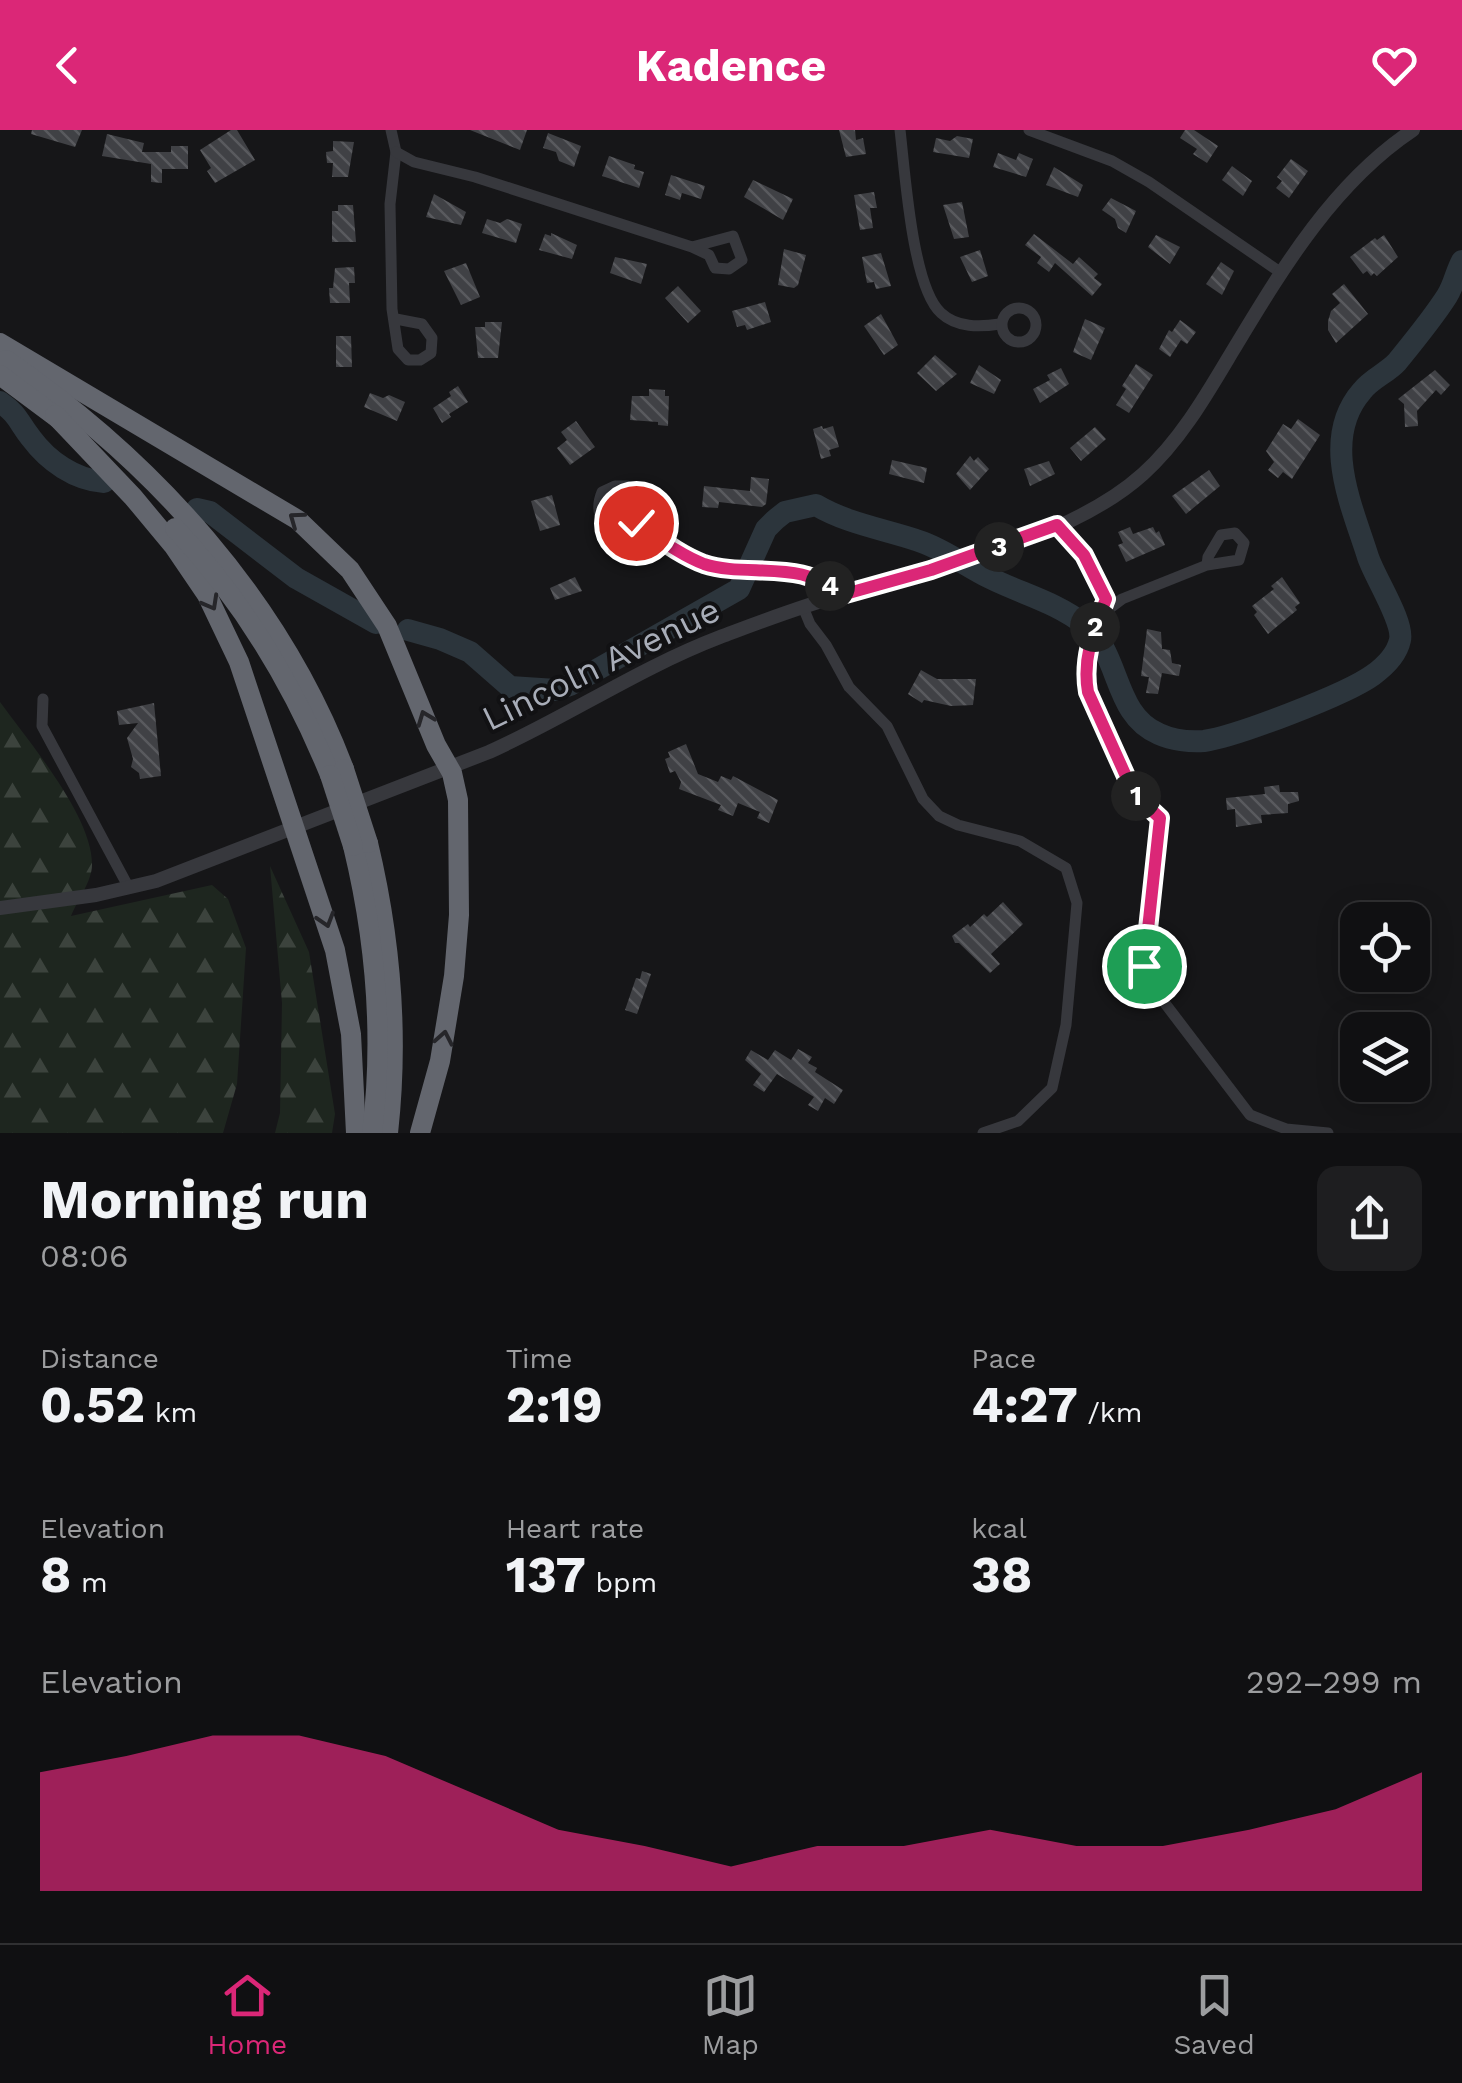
<!DOCTYPE html>
<meta charset="utf-8">
<style>
:root{--surface:#101012;--page:#1e1e20;--text:#f1f3f6;--muted:#9c9d9f;--line:#303032;--accent:#db2777}
body{margin:0;font-family:"Work Sans",sans-serif;background:var(--page);color:var(--text);height:100vh;display:flex;flex-direction:column;font-size:38px;white-space:nowrap}
*{box-sizing:border-box;margin:0}
p{font-size:32px;color:var(--muted)}
.icon{flex:none;width:55px;height:55px;fill:none;stroke:currentColor;stroke-width:2;stroke-linecap:round;stroke-linejoin:round}
.map{position:relative;height:1003px;overflow:hidden}
.sheet{display:flex;flex-direction:column;background:var(--surface);flex:1}
.sheet>*{flex:none}
.fabs{position:absolute;left:1340px;top:772px;display:grid;gap:20px}
.fabs a{display:grid;place-items:center;width:90px;height:90px;border-radius:20px;background:var(--surface);box-shadow:0 5px 25px #0003,0 0 0 2px var(--line);font-size:50px}
.pin{position:absolute;display:grid;place-items:center;width:85px;height:85px;color:#fff;margin:-42px;border:5px solid #fff;border-radius:50%;box-shadow:0 2px 10px #0007}
.km{position:absolute;width:50px;height:50px;margin:-25px;border-radius:50%;background:#222;color:#fff;font-size:28px;line-height:50px;text-align:center}
.round{display:grid;place-items:center;flex:none;width:105px;height:105px;border-radius:20px;background:var(--page)}
.overview{display:flex;align-items:center;justify-content:space-between;height:170px;padding:0 40px}
h1{font-size:55px;font-weight:700;line-height:75px}
.figures{display:grid;grid-template-columns:repeat(3,1fr);gap:15px;height:170px;padding:10px 40px}
.figures div{display:grid;align-content:center}
.figures b{font-size:50px;font-weight:700}
.figures small{font-size:28px;font-weight:400}
.figures p{font-size:28px}
.chart{height:280px;padding:20px 40px}
.chart p{display:flex;justify-content:space-between}
.chart svg{width:100%;height:180px;margin-top:10px;fill:var(--accent);opacity:.7}
header{display:flex;justify-content:space-between;align-items:center;height:130px;padding:0 40px;background:var(--accent);color:#fff;font-size:45px;font-weight:700}
.tabs{display:flex;justify-content:space-around;align-items:center;height:140px;border-top:2px solid var(--line);background:var(--surface);font-size:28px;color:var(--muted)}
.tabs a{display:grid;justify-items:center;gap:5px}
.tabs .active{color:var(--accent)}
.map>svg:first-child{display:block}
.forest{fill:url(#forest-firs)}
.lines{fill:none;stroke-linecap:round;stroke-linejoin:round}
.river{stroke:#2c353c;stroke-width:22}
.building{fill:url(#building-back-hatch)}
.minor{stroke:#37383d;stroke-width:11}
.tertiary{stroke:#37383d;stroke-width:14}
.motorway{stroke:#63666e;stroke-width:20}
.motorway-bridge{stroke:#63666e;stroke-width:20}
.oneway{stroke:#26262a}
.route-casing{stroke:#fff;stroke-width:20}
.route{stroke:#db2777;stroke-width:12}
.labels{text-anchor:middle;stroke-width:8;stroke-linejoin:round;paint-order:stroke}
.street-label{font-size:35px;fill:#a8adb8;stroke:#111113}
</style>
<header><svg class="icon" aria-label="back" viewBox="0 0 24 24"><path d="M15 5l-7 7 7 7"/></svg>Kadence<svg class="icon" aria-label="heart" viewBox="0 0 24 24"><path d="M12 20l-8-8c-3-5 5-10 8-4 3-6 11-1 8 4z"/></svg></header>
<div class="map">
<svg width="1462" height="1003" viewBox="0 0 1462 1003">
<defs>
<pattern id="forest-firs" width="22" height="20" patternUnits="userSpaceOnUse" patternTransform="scale(2.5)"><rect width="22" height="20" fill="#1e261f"/><path d="M5 1l3.5 6h-7zM16 11l3.5 6h-7z" fill="#3c433d"/></pattern>
<pattern id="building-back-hatch" width="6" height="6" patternUnits="userSpaceOnUse" patternTransform="scale(2.5)"><rect width="6" height="6" fill="#404145"/><path d="M-1 5l2 2M0 0l6 6M5-1l2 2" fill="none" stroke="#595a5e"/></pattern>
</defs>
<rect width="100%" height="100%" fill="#161618"/>
<!-- forest -->
<g class="forest">
<path d="M0,572C29,612 93,687 92,735C92,751 77,771 71,786L212,755L228,769L246,818L237,954L223,1003H0Z"/>
<polygon points="270,736 309,822 335,984 332,1003 275,1003 280,983 282,873"/>
</g>
<g class="lines">
<!-- river -->
<g class="river">
<path d="M0,272C19,285 18,292 31,308C48,331 75,350 104,352"/>
<polyline points="197,379 210,382 296,448 376,493"/>
<path d="M408,500L440,509L470,522L510,557L556,560L570,555L739,459L766,399L775,390L785,382L816,375C846,393 883,399 916,410C942,418 966,436 990,448C1022,464 1056,472 1085,495C1121,524 1113,585 1159,604C1172,610 1190,612 1204,611C1235,607 1347,564 1373,545C1384,537 1397,524 1400,510C1404,492 1375,448 1368,427C1352,376 1320,309 1362,261C1371,249 1387,243 1397,232C1414,211 1433,188 1447,166C1454,155 1456,142 1462,131"/>
</g>
</g>
<!-- building -->
<g class="building">
<polygon points="32,0 82,0 75,17 31,4"/>
<polygon points="231,0 237,0 255,30 215,53 207,41 211,38 200,20"/>
<polygon points="470,0 527,0 520,20"/>
<polygon points="839,0 855,0 856,10 863,8 866,24 846,27"/>
<polygon points="1185,0 1194,0 1218,16 1207,33 1193,24 1197,19 1180,8"/>
<polygon points="548,3 581,16 574,37 559,31 556,22 543,18"/>
<polygon points="107,4 144,13 142,22 171,22 171,16 188,16 188,39 162,39 162,53 151,52 151,34 102,26"/>
<polygon points="957,6 973,9 969,28 933,22 936,8 950,11"/>
<polygon points="333,11 354,12 348,47 332,47 333,33 327,33 326,22 333,21"/>
<polygon points="998,23 1016,30 1019,23 1033,29 1026,47 993,37"/>
<polygon points="609,26 635,35 634,39 644,42 639,58 602,46"/>
<polygon points="1291,29 1308,41 1289,68 1276,58 1282,51 1277,47"/>
<polygon points="1232,36 1252,51 1243,66 1222,50"/>
<polygon points="1054,37 1083,55 1078,67 1046,55"/>
<polygon points="671,45 705,56 701,69 682,63 680,70 665,65"/>
<polygon points="753,50 793,69 783,90 744,67"/>
<polygon points="874,62 877,78 870,78 873,98 860,100 854,65"/>
<polygon points="434,64 466,82 461,95 426,87"/>
<polygon points="1111,68 1136,81 1126,103 1118,98 1115,89 1102,80"/>
<polygon points="962,72 969,107 954,109 943,75"/>
<polygon points="338,75 353,75 356,112 332,112 332,81 338,81"/>
<polygon points="487,89 500,93 507,89 522,94 516,113 482,103"/>
<polygon points="551,103 577,115 572,129 539,120 545,104 551,106"/>
<polygon points="1034,104 1073,134 1079,127 1098,144 1094,148 1102,154 1092,166 1055,133 1049,142 1037,133 1041,127 1025,115"/>
<polygon points="1156,105 1180,117 1170,134 1148,117"/>
<polygon points="1384,105 1398,127 1377,146 1374,143 1371,146 1367,141 1363,144 1350,127 1375,108 1377,110"/>
<polygon points="784,119 806,125 798,155 794,158 778,155"/>
<polygon points="980,120 988,146 972,152 960,127"/>
<polygon points="881,123 891,156 876,159 874,152 867,153 862,127"/>
<polygon points="615,127 647,134 641,154 610,143"/>
<polygon points="1221,132 1234,141 1222,165 1206,154"/>
<polygon points="466,133 480,167 461,175 444,141"/>
<polygon points="354,137 355,153 349,153 350,173 330,173 329,158 333,158 335,138"/>
<polygon points="1344,154 1368,184 1336,213 1328,200 1328,191 1331,181 1340,173 1332,164"/>
<polygon points="678,156 701,181 688,193 665,168"/>
<polygon points="765,172 771,192 747,200 745,195 737,197 732,181"/>
<polygon points="881,184 898,215 884,225 864,196"/>
<polygon points="1085,189 1105,198 1091,230 1073,222"/>
<polygon points="1180,190 1196,202 1187,214 1181,210 1170,227 1159,219 1169,200 1172,202"/>
<polygon points="485,192 502,192 498,228 478,228 475,197 485,197"/>
<polygon points="336,206 351,206 352,237 336,237"/>
<polygon points="935,225 957,244 936,261 917,243"/>
<polygon points="1136,234 1153,245 1129,283 1116,275 1126,259 1122,256"/>
<polygon points="979,235 1001,250 994,264 970,253"/>
<polygon points="1061,238 1069,254 1040,273 1033,259 1050,250 1047,245"/>
<polygon points="1435,240 1450,255 1441,265 1436,260 1417,281 1418,296 1405,297 1404,274 1398,269"/>
<polygon points="458,256 468,272 449,284 451,287 442,293 433,278 451,266 449,262"/>
<polygon points="649,259 665,260 665,266 669,266 668,296 658,295 658,292 630,290 632,266 649,266"/>
<polygon points="370,263 383,268 389,265 405,272 397,291 364,277"/>
<polygon points="1298,289 1320,305 1292,349 1283,342 1278,348 1268,340 1274,332 1266,321 1283,294 1291,299"/>
<polygon points="576,291 595,317 570,335 557,318 567,310 561,302"/>
<polygon points="822,296 823,299 833,296 839,317 829,320 831,326 821,329 813,299"/>
<polygon points="1095,297 1106,309 1081,331 1070,318"/>
<polygon points="970,326 974,331 978,327 989,339 970,360 956,344"/>
<polygon points="892,330 927,338 924,353 889,344"/>
<polygon points="1049,331 1055,344 1030,356 1024,339"/>
<polygon points="1209,340 1220,356 1186,384 1172,366"/>
<polygon points="751,347 769,349 766,374 762,377 719,372 718,378 702,377 704,356 750,361"/>
<polygon points="552,365 560,395 540,401 531,371"/>
<polygon points="1130,397 1133,404 1153,397 1156,403 1159,401 1165,415 1126,432 1118,415 1123,413 1118,402"/>
<polygon points="575,447 582,461 555,470 550,458"/>
<polygon points="1282,447 1300,473 1295,477 1297,480 1268,504 1254,485 1257,482 1252,476 1274,459 1271,456"/>
<polygon points="1147,499 1161,502 1162,519 1170,520 1172,533 1181,535 1179,546 1162,543 1158,564 1146,563 1149,547 1141,546"/>
<polygon points="921,540 937,549 976,549 973,575 951,576 924,570 922,573 908,564"/>
<polygon points="154,573 161,646 140,649 139,643 131,637 133,629 127,608 138,593 119,595 117,581"/>
<polygon points="686,614 698,644 718,652 721,646 731,650 733,646 778,670 769,693 757,688 760,682 738,673 733,686 718,680 721,675 679,659 681,652 675,641 670,643 665,629 670,627 668,622"/>
<polygon points="1279,655 1280,662 1298,662 1299,671 1288,674 1288,683 1261,685 1262,693 1236,697 1235,679 1227,680 1226,668 1265,664 1264,657"/>
<polygon points="1003,772 1023,794 991,824 1000,834 990,843 959,813 955,813 952,806 968,794 970,797 984,784 987,787"/>
<polygon points="642,841 651,844 637,884 625,880 636,848 640,849"/>
<polygon points="798,919 812,927 808,933 817,938 815,942 843,960 834,974 825,968 818,981 808,975 814,967 777,944 764,962 753,955 761,944 745,930 751,920 768,930 775,920 791,930"/>
<polygon points="1354,955 1408,955 1424,959 1421,971 1387,961 1386,966 1354,959"/>
</g>
<g class="lines">
<!-- minor -->
<g class="minor">
<polyline points="391,0 396,22 390,74 392,179 398,219 408,230 420,230 431,223 432,208 422,194 396,189"/>
<path d="M900,0C905,41 912,157 941,183C957,198 980,197 1000,194"/>
<polyline points="1029,0 1112,31 1149,52 1280,142"/>
<polyline points="396,22 414,32 475,47 692,117 733,106 742,130 729,139 715,138 709,125 692,117"/>
<circle cx="1019" cy="195" r="17"/>
<path d="M636,393L639,379L627,356H615L602,362C595,379 599,391 613,402L636,393C657,407 680,425 704,433C746,448 808,428 838,466"/>
<path d="M1057,395L1084,425L1106,469C1094,500 1083,528 1088,562L1134,664L1159,688L1144,836L1151,855L1250,985L1286,999L1328,1003"/>
<polyline points="803,477 810,494 826,515 849,557 887,596 923,669 939,686 958,695 1020,711 1066,738 1077,773 1066,895 1052,958 1018,991 983,1003"/>
<polyline points="1102,484 1122,469 1207,435 1239,430 1244,413 1235,403 1221,405 1208,427 1207,435"/>
<polyline points="43,569 42,596 129,758"/>
</g>
<!-- tertiary -->
<path class="tertiary" d="M0,778L96,765L156,751L489,622C567,587 639,538 720,507C760,492 801,476 842,465C935,438 1070,410 1143,344C1180,311 1207,264 1232,222C1281,141 1332,54 1413,0"/>
<!-- motorway -->
<g class="motorway">
<polyline points="0,213 298,390 350,440 387,496 436,615 452,643 458,670 459,785 454,846 440,931 420,1003"/>
<path d="M6,230C153,331 280,470 344,639"/>
<polyline points="0,245 63,292"/>
<polyline points="55,285 133,367 173,415 207,465 239,532 335,820 351,904 356,1003"/>
<path d="M175,398C242,470 293,554 330,645"/>
<path d="M368,713C391,809 399,905 388,1003"/>
<path d="M353,716C376,811 384,906 372,1003"/>
</g>
<!-- motorway-bridge -->
<g class="motorway-bridge">
<polyline points="344,639 368,713"/>
<polyline points="330,645 353,716"/>
</g>
</g>
<!-- one-way arrows -->
<defs><path id="oneway-chevron" d="M-2-3.5L2.5 0L-2 3.5" fill="none" stroke-width="1.6" stroke-linecap="round" stroke-linejoin="round" transform="scale(2.5)"/></defs>
<g class="oneway">
<use href="#oneway-chevron" transform="translate(296 389) rotate(-144)"/>
<use href="#oneway-chevron" transform="translate(211 473) rotate(61)"/>
<use href="#oneway-chevron" transform="translate(425 588) rotate(-111)"/>
<use href="#oneway-chevron" transform="translate(326 790) rotate(73)"/>
<use href="#oneway-chevron" transform="translate(444 908) rotate(-79)"/>
</g>
<g class="lines">
<!-- route casing -->
<g class="route-casing">
<path id="route" d="M636,393C657,407 680,425 704,434C746,448 808,428 838,466L931,440L1057,395L1084,425L1106,469C1094,500 1082,528 1088,562L1134,664L1160,688L1144,836"/>
</g>
<!-- route -->
<use href="#route" class="route"/>
</g>
<g class="labels">
<!-- street labels -->
<g class="street-label">
<text transform="translate(601 534) rotate(-26)" y="12">Lincoln Avenue</text>
</g>
</g>
</svg>
<div class="fabs">
<a><svg class="icon" aria-label="locate" viewBox="0 0 24 24"><circle cx="12" cy="12" r="6"/><path d="M12 2v4M12 18v4M2 12h4M18 12h4"/></svg></a>
<a><svg class="icon" aria-label="layers" viewBox="0 0 24 24"><path d="M12 4l9 5-9 5-9-5zM3 14l9 5 9-5"/></svg></a>
</div>
<div class="pin" style="left:1144px;top:836px;background:#1e9e55"><svg class="icon" aria-label="arrive" viewBox="0 0 24 24"><path d="M6 21V4h12l-3 4 3 4H6"/></svg></div>
<div class="pin" style="left:636px;top:393px;background:#d93025"><svg class="icon" aria-label="check" viewBox="0 0 24 24"><path d="M5 12l5 5 9-10"/></svg></div>
<b class="km" style="left:1136px;top:666px">1</b>
<b class="km" style="left:1095px;top:497px">2</b>
<b class="km" style="left:999px;top:417px">3</b>
<b class="km" style="left:830px;top:456px">4</b>
</div>
<section class="sheet">
<div class="overview"><div><h1>Morning run</h1><p>08:06</p></div><a class="round"><svg class="icon" aria-label="share" viewBox="0 0 24 24"><path d="M12 15V3M7 8l5-5 5 5M5 13v7h14v-7"/></svg></a></div>
<div class="figures">
<div><p>Distance</p><b>0.52<small> km</small></b></div>
<div><p>Time</p><b>2:19</b></div>
<div><p>Pace</p><b>4:27<small> /km</small></b></div>
</div>
<div class="figures">
<div><p>Elevation</p><b>8<small> m</small></b></div>
<div><p>Heart rate</p><b>137<small> bpm</small></b></div>
<div><p>kcal</p><b>38</b></div>
</div>
<div class="chart"><p><span>Elevation</span>292–299 m</p>
<svg viewBox="0 0 160 44" preserveAspectRatio="none"><path d="M0 44V15L10 11L20 6L30 6L40 11L50 20L60 29L70 33L80 38L90 33L100 33L110 29L120 33L130 33L140 29L150 24L160 15V44z"/></svg>
</div>
</section>
<nav class="tabs">
<a class="active"><svg class="icon" aria-label="home" viewBox="0 0 24 24"><path d="M3 11l9-7 9 7M6 9v11h12V9"/></svg>Home</a>
<a><svg class="icon" aria-label="map" viewBox="0 0 24 24"><path d="M3 6l6-2 6 2 6-2v14l-6 2-6-2-6 2zM9 4v14M15 6v14"/></svg>Map</a>
<a><svg class="icon" aria-label="saved" viewBox="0 0 24 24"><path d="M7 4h10v16l-5-4-5 4z"/></svg>Saved</a>
</nav>
